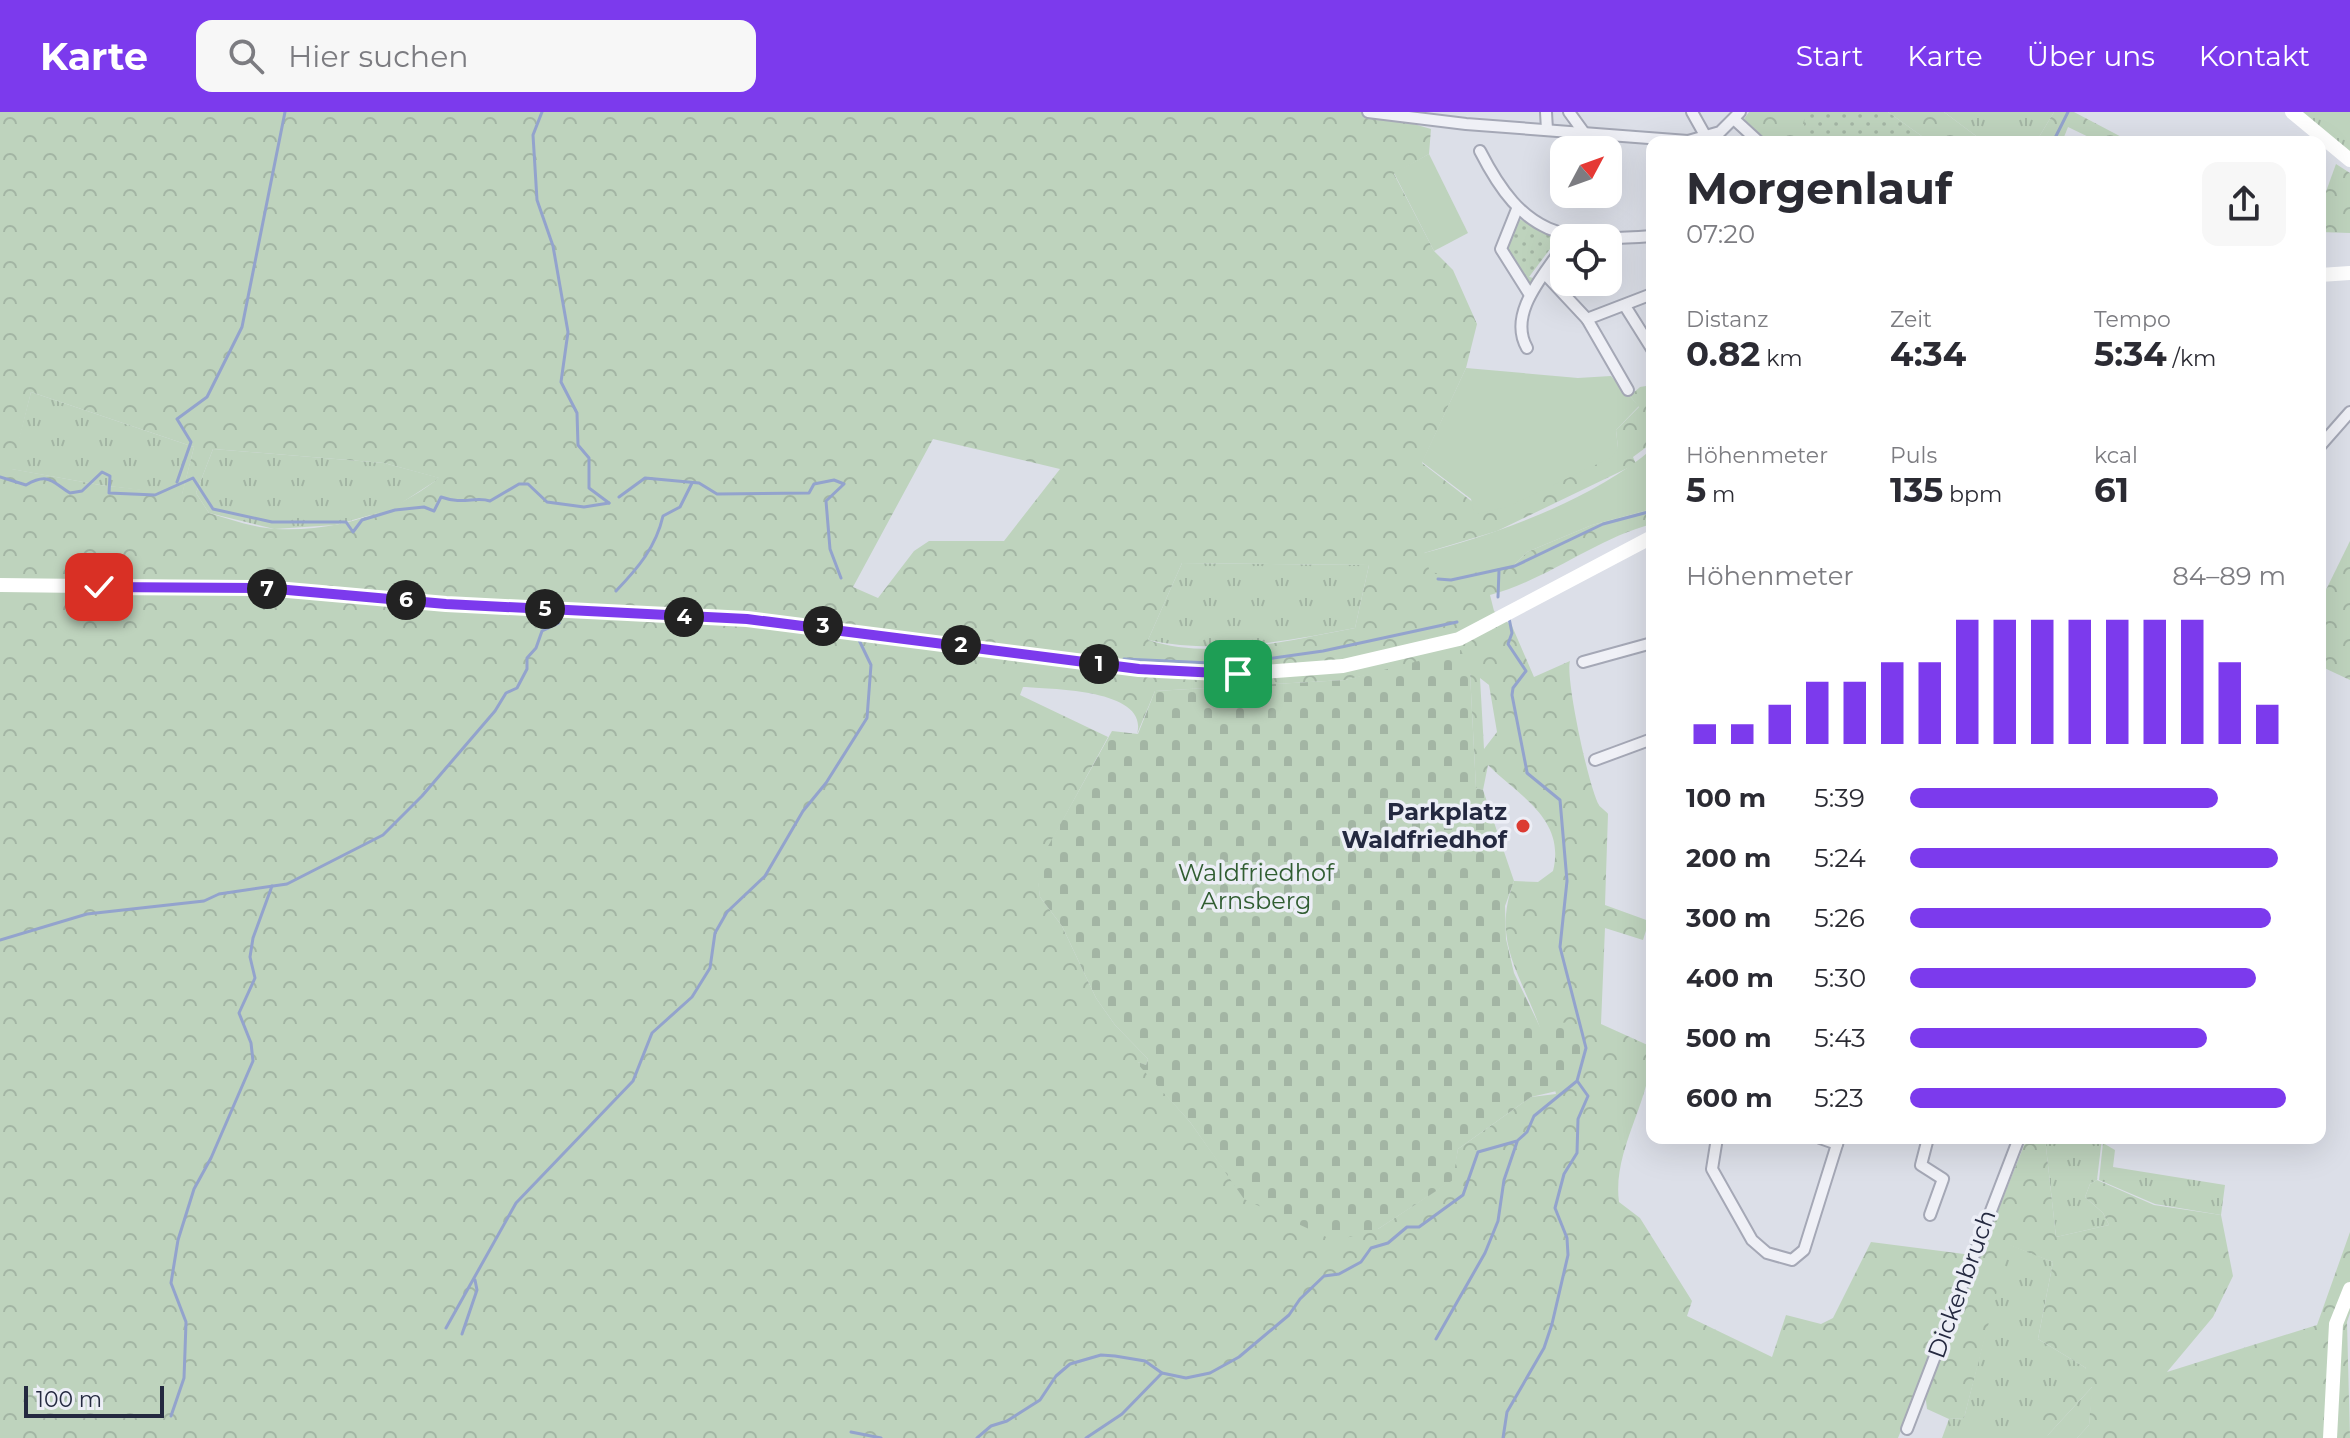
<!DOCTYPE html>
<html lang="de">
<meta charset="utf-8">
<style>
:root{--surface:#fff;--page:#f7f7f7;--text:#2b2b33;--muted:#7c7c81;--accent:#7c3aed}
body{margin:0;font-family:Montserrat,sans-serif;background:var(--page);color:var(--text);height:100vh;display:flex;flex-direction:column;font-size:30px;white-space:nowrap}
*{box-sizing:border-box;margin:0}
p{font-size:26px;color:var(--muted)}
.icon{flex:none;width:44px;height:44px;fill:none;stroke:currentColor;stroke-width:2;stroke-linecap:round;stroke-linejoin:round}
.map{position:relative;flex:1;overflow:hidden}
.sheet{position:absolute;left:1646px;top:24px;width:680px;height:1008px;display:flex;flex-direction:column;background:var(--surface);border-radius:16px;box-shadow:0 8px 32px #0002}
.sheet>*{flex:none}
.needle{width:52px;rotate:49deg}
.controls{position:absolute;left:1550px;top:24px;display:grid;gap:16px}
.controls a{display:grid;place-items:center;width:72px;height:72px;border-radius:16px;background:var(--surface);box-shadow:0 8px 32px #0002;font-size:40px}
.scale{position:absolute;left:24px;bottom:20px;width:140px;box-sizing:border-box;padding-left:8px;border:4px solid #242940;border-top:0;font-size:22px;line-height:28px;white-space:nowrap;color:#242940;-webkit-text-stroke:6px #eceef6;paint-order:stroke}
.pin{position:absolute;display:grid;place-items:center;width:68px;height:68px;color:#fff;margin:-34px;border-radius:16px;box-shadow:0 4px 12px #0006}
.km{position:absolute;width:40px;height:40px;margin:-20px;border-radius:50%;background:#222;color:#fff;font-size:22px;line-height:40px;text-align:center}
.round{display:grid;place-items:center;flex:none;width:84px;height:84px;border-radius:16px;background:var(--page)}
.overview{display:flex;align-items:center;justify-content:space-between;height:136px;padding:0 40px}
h1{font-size:44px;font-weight:700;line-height:60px}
.figures{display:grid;grid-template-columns:repeat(3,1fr);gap:12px;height:136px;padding:8px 40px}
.figures div{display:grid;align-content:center}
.figures b{font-size:34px;font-weight:700}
.figures small{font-size:22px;font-weight:400}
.figures p{font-size:22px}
.chart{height:224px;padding:16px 40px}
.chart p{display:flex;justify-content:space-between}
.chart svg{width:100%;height:144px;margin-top:8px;stroke:var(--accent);stroke-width:6}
ul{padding:0 40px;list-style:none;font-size:26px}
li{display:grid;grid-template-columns:128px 96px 1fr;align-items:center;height:60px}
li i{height:20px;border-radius:10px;background:var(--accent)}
header{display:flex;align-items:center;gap:48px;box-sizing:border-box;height:112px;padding:0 40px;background:var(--accent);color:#fff}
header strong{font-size:38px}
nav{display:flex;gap:44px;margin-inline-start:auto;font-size:28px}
.search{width:560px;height:72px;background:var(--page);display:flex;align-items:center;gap:20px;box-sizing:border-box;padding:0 28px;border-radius:16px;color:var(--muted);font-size:30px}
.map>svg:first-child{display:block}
.grass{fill:url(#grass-tufts)}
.forest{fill:url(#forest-crowns);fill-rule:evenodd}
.cemetery{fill:url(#cemetery-stones)}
.park{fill:url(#park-dots)}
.garden{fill:#bed3bd}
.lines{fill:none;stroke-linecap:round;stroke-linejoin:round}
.stream{stroke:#93a3cd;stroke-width:3}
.minor-casing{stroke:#a5a8b6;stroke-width:14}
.minor{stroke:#eff0f6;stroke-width:10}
.secondary{stroke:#fff;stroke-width:14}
.route-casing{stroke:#fff;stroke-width:16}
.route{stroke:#7c3aed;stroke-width:10}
.poi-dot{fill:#dc3b32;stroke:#eceef6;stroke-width:3}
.labels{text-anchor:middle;stroke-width:7;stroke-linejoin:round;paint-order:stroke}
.poi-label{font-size:24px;font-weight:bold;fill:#242940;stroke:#eceef6;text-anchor:end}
.park-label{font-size:24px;fill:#305d31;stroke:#eceef6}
.street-label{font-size:24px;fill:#242940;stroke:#eceef6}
</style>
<header>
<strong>Karte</strong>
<div class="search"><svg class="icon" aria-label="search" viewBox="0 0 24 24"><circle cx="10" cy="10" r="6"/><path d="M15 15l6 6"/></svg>Hier suchen</div>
<nav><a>Start</a><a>Karte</a><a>Über uns</a><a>Kontakt</a></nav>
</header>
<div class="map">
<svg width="2350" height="1326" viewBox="0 0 2350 1326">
<defs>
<pattern id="grass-tufts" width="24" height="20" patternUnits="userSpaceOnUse" patternTransform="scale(2)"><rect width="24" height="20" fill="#bed3bd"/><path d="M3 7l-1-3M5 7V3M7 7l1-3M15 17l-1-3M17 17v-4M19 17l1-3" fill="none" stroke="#a3b5a4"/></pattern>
<pattern id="forest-crowns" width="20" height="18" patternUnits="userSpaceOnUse" patternTransform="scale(2)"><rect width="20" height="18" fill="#bed3bd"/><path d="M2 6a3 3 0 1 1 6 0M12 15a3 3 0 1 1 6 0" fill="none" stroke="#a3b5a4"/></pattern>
<pattern id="cemetery-stones" width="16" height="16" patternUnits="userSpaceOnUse" patternTransform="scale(2)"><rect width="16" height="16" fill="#bed3bd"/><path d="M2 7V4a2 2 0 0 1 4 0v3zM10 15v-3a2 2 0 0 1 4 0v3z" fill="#a3b5a4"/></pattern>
<pattern id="park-dots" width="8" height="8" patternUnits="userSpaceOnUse" patternTransform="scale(2)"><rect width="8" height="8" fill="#bed3bd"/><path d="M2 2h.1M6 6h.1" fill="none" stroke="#a3b5a4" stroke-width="1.8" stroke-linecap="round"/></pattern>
</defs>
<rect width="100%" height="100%" fill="#dcdfe8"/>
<!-- grass -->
<g class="grass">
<polygon points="1944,0 2054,0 2036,30 1984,30"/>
<polygon points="2301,0 2350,0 2350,42"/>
<polygon points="31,280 194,335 182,383 100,373 11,357"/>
<polygon points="213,337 384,351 440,366 392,397 335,413 274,417 209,401 196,381"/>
<path d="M1182,451L1369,453L1355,516C1286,529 1218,543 1148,528Z"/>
<polygon points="2045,1026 2102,1026 2097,1068 2090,1072 2085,1085 2103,1101 2109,1113 2056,1125"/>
<polygon points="2103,1031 2115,1038 2113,1055 2225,1073 2221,1103 2155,1092 2099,1068"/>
<polygon points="2008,1132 2053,1150 2038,1227 2086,1256 2047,1324 2093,1274 2089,1313 2077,1326 1942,1326 1949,1307 1964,1306"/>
</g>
<!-- forest -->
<g class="forest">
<path d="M0,0H1372L1431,17L1429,42L1394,62L1434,139L1453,158L1477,212L1466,256L1422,351L1474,391L1618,336L1616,318L1639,295L1630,284L1640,275L1652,273V331L1633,345L1636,352L1497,419L1424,441L1485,457L1512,455L1527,440L1592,413L1652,397V412C1595,427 1547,468 1490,483L1494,499L1512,514L1534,565L1570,549C1565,565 1589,677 1599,693C1599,694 1608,701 1608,702L1605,793L1649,809L1643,828L1605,816L1601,912L1652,935C1652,989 1612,1037 1619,1090L1640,1106L1692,1189L1687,1204L1772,1245L1786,1203L1821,1212L1833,1206L1871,1130L1972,1143L1898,1326H0ZM31,280L194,335L182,382L100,373L12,357ZM933,327L1060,357L1004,429H929L914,439L878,486L853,475ZM213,337L384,351L439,366C394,402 333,420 276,417C254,416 230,407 209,401L196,381ZM1182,451L1369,453L1355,516C1290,528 1212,549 1148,528ZM1375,561H1470L1476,676L1483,678L1488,653C1519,684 1566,707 1553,759L1538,770L1514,769C1491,830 1521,862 1540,916C1547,937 1551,960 1556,982L1531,985L1458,1037L1452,1068L1378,1117L1245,1087L1190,1010L1137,950L1146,953L1148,947L1115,913L1096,886L1062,814L1040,785L1037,756L1108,625L1020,583L1023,575C1051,577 1150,577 1137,622L1155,579L1345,568ZM1480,566L1489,573L1497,620L1484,637Z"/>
<polygon points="1749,0 1805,0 1809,30 1768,30 1744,7"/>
<polygon points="1888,0 1944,0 1984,30 1930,30"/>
<polygon points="2054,0 2074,0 2131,30 2099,30 2068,15 2062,30 2036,30"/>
<polygon points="2336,52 2350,61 2350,121 2320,120 2320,96"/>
<polygon points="2350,429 2350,568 2320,554 2320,490"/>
<polygon points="2027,1026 2045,1026 2056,1125 2109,1113 2103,1101 2085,1085 2090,1072 2097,1068 2154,1093 2221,1103 2233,1164 2213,1205 2167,1260 2317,1213 2350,1120 2350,1201 2347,1210 2350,1326 2077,1326 2089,1313 2092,1275 2047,1324 2028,1317 2086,1256 2038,1227 2053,1150 2009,1133 1964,1306 1949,1307 1927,1297 1925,1281"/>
</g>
<!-- cemetery -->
<polygon class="cemetery" points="1461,538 1470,561 1476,676 1483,678 1514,769 1505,794 1506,827 1514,861 1540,915 1568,910 1584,943 1561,978 1531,985 1458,1037 1453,1068 1378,1117 1335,1129 1244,1087 1190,1010 1135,949 1146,953 1148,947 1115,913 1096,886 1062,814 1040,785 1036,756 1112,619 1138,622 1155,579 1345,568"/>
<!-- park -->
<g class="park">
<polygon points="1805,0 1888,0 1930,30 1809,30 1804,13"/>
<polygon points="1519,107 1548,120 1558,131 1558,136 1550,137 1529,165 1538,167 1529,175 1504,133"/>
</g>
<!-- garden -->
<g class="garden">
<polygon points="1429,42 1468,121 1434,139 1394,61"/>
<polygon points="1466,256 1578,266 1611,264 1639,294 1616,318 1618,336 1612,345 1507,395 1474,402 1471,387 1422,350"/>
<path d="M1652,337V397L1592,413L1527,440L1512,455L1454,464L1430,460L1424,441C1500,421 1592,388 1652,337Z"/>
</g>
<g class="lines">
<!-- stream -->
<g class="stream">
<polyline points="542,0 533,23 537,88 553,134 568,220 561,270 577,301 578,333 589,346 589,376 609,391"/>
<polyline points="2053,30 2068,0"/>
<path d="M0,365L26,373C49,360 52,370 70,381L82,379L102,360L110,364L109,381L155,383L193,366L213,397L272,410H346L353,420L362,408L395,398L424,395L434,399L441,385C463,393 476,384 490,389L519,372H528L547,390L584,395L609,391"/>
<polyline points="177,370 191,330 177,307 207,285 242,215 285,0"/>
<polyline points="619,385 645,366 699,371 717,382 809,381 814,372 834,368 844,372 826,389 830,437 841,466"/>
<polyline points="1438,467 1451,468 1515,454 1603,412 1652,399"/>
<path d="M616,479C638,456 656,435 663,404L680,395L692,371"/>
<polyline points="1498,485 1499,458"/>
<polyline points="1509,506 1512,521 1508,532 1526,559 1513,576 1512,583 1527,660"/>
<polyline points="1124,547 1232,552 1323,539 1457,510"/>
<polyline points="0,828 87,802 204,789 219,782 287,772 383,723 422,684 495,599 506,581 517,576 527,557 527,546 536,536 542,519 559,511"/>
<polyline points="446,1216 516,1091 633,969 652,921 692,885 710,856 715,821 727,800 765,764 803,699 826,671 867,606 871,553 858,526"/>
<polyline points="462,1222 477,1178 475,1168"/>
<polyline points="1436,1227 1485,1141 1498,1109 1504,1068 1517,1030"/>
<polyline points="171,1304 184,1266 185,1239 186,1210 171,1171 178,1128 194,1077 211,1046 253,949 251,931 239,901 255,866 250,845 253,826 272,774"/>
<polyline points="851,1320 881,1326"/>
<polyline points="977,1326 991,1314 1007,1309 1040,1288 1056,1264 1070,1252 1101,1243 1115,1244 1145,1249 1162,1261 1186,1266 1210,1261 1239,1245 1289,1203 1300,1187 1324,1164 1339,1162 1361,1150 1371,1136 1388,1131 1407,1115 1419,1115 1463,1083 1478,1040 1517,1029 1527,1020 1534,1004 1577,969 1586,936 1560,835 1567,769 1560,688 1527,661"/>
<polyline points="1086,1326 1122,1302 1162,1261"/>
<polyline points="1503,1326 1507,1300 1544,1236 1552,1212 1568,1143 1567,1126 1555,1096 1564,1062 1577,1041 1578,1007 1588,984 1578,970"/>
</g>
<!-- minor casing -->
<g class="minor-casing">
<g id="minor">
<polyline points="1368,0 1466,12 1688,29 1720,20 1740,0"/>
<polyline points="1546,0 1547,18"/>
<polyline points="1569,0 1585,22"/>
<polyline points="1692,0 1706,25"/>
<polyline points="1735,8 1759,30"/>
<path d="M1480,39C1524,125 1561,131 1652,124"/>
<polyline points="1517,97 1501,137 1530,183"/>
<polyline points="1545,162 1587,207"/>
<polyline points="1625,194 1652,237"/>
<path d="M1527,236C1507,201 1545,162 1564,133"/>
<polyline points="1628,278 1587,207 1652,182"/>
<polyline points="2320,334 2350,300"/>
<polyline points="1583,550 1652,531"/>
<polyline points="1595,648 1652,627"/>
<polyline points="1717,1026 1712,1057 1752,1128 1767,1141 1792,1148 1804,1138 1839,1026"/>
<polyline points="1820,1026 1837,1032"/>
<polyline points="1928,1026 1921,1053 1943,1067 1930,1103"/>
<polyline points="1907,1317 2019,1026"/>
</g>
</g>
<!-- minor -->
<use href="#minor" class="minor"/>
<!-- secondary -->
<g class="secondary">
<polyline points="2292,0 2350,48"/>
<polyline points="2320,163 2350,161"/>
<polyline points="0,473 265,476 446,492 747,507 1139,557 1238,562 1343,554 1459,527 1652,425"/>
<polyline points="2330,1326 2336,1212 2350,1177"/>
</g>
</g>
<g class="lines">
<!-- route casing -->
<g class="route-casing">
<polyline id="route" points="99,475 265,476 446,492 747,507 1139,557 1238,562"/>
</g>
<!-- route -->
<use href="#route" class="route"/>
</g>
<!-- markers -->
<circle class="poi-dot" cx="1523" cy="714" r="8"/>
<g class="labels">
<!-- poi labels -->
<g class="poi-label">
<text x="1507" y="708">Parkplatz<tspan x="1507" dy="28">Waldfriedhof</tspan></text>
</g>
<!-- park labels -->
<g class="park-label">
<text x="1256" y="769">Waldfriedhof<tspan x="1256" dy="28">Arnsberg</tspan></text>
</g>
<!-- street labels -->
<g class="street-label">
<text transform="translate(1962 1172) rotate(-70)" y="8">Dickenbruch</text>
</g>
</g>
</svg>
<div class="controls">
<a><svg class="needle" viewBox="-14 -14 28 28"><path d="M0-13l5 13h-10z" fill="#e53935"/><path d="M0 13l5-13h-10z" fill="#7c7c81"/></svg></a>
<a><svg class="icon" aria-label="locate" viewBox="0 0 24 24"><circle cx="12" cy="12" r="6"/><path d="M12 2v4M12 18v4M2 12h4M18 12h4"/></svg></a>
</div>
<div class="scale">100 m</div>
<div class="pin" style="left:1238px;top:562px;background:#1e9e55"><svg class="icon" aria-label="arrive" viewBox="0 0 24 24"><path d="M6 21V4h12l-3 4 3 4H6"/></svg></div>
<div class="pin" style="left:99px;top:475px;background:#d93025"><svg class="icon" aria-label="check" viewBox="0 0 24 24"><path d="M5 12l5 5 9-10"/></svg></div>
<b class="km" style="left:1099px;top:552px">1</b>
<b class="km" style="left:961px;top:533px">2</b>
<b class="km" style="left:823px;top:514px">3</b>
<b class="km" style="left:684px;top:505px">4</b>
<b class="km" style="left:545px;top:497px">5</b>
<b class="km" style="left:406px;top:488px">6</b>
<b class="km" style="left:267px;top:477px">7</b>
<section class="sheet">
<div class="overview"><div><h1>Morgenlauf</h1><p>07:20</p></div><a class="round"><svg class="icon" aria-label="share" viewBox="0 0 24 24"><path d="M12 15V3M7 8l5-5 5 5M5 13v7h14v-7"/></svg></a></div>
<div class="figures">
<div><p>Distanz</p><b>0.82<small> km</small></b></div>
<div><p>Zeit</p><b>4:34</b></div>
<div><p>Tempo</p><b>5:34<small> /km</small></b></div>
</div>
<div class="figures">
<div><p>Höhenmeter</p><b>5<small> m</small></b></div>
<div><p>Puls</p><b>135<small> bpm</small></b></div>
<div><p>kcal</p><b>61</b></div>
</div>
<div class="chart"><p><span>Höhenmeter</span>84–89 m</p>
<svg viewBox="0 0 160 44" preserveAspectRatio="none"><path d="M5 44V38M15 44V38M25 44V32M35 44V25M45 44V25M55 44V19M65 44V19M75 44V6M85 44V6M95 44V6M105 44V6M115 44V6M125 44V6M135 44V6M145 44V19M155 44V32"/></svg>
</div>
<ul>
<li><b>100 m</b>5:39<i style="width:82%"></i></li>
<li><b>200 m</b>5:24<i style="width:98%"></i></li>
<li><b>300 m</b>5:26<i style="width:96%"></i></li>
<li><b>400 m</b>5:30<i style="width:92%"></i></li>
<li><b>500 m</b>5:43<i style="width:79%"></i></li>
<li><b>600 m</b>5:23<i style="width:100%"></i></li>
</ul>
</section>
</div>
